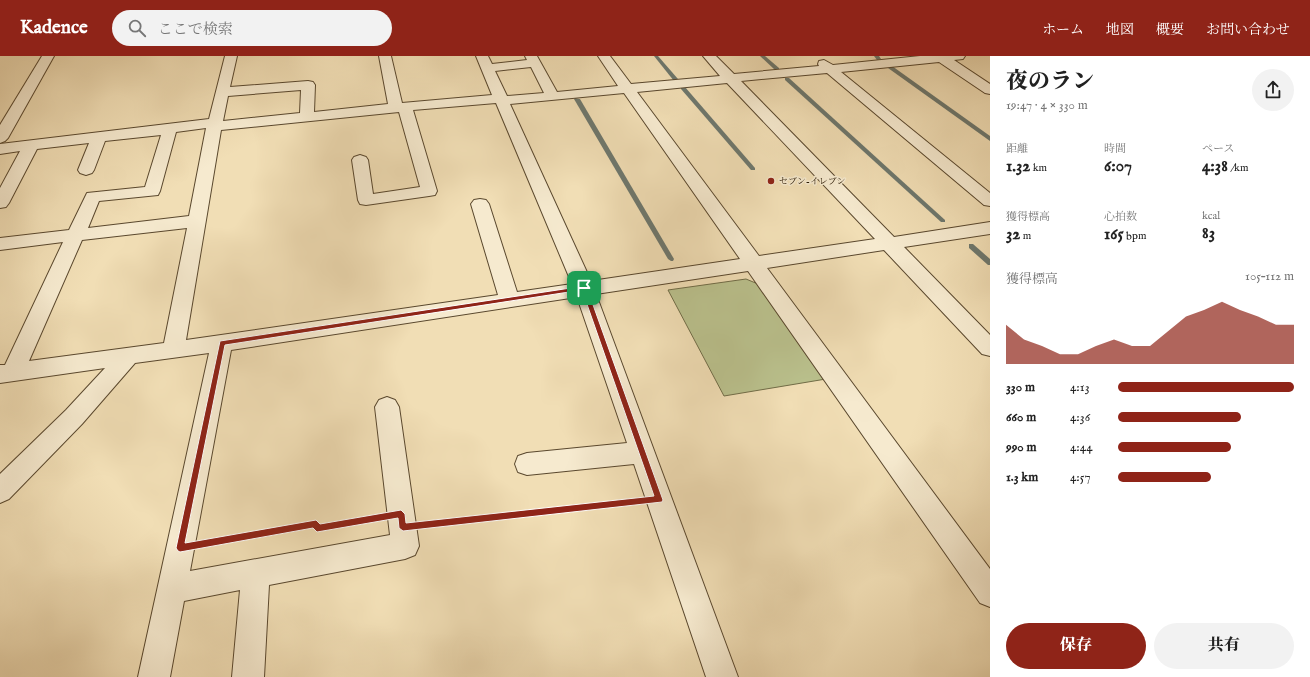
<!DOCTYPE html>
<html lang="ja">
<meta charset="utf-8">
<style>
:root{--surface:#fff;--page:#f2f2f2;--text:#222;--muted:#767676;--accent:#8f2418}
body{margin:0;font-family:"IM FELL English","Noto Serif JP",serif;background:var(--page);color:var(--text);height:100vh;display:flex;flex-direction:column;font-size:15px;white-space:nowrap}
*{box-sizing:border-box;margin:0}
p{font-size:13px;color:var(--muted)}
.icon{flex:none;width:22px;height:22px;fill:none;stroke:currentColor;stroke-width:2;stroke-linecap:round;stroke-linejoin:round}
.map{position:relative;flex:1;overflow:hidden}
.drawer{display:flex;flex-direction:column;background:var(--surface);width:320px}
.drawer>*{flex:none}
.pin{position:absolute;display:grid;place-items:center;width:34px;height:34px;color:#fff;margin:-17px;border-radius:8px;box-shadow:0 2px 6px #0006}
.round{display:grid;place-items:center;flex:none;width:42px;height:42px;border-radius:21px;background:var(--page)}
.head{display:flex;align-items:center;justify-content:space-between;height:68px;padding:0 16px}
h1{font-size:22px;font-weight:800;line-height:30px}
.stats{display:grid;grid-template-columns:repeat(3,1fr);gap:6px;height:68px;padding:4px 16px}
.stats div{display:grid;align-content:center}
.stats b{font-size:17px;font-weight:800}
.stats small{font-size:11px;font-weight:400}
.stats p{font-size:11px}
.chart{height:112px;padding:8px 16px}
.chart p{display:flex;justify-content:space-between}
.chart svg{width:100%;height:72px;margin-top:4px;fill:var(--accent);opacity:.7}
.primary-button{display:flex;gap:8px;margin-top:auto;padding:8px 16px}
.primary-button a{flex:1;height:46px;border-radius:24px;background:var(--accent);color:#fff;font-size:16px;font-weight:800;line-height:46px;text-align:center}
.primary-button a+a{background:var(--page);color:var(--text)}
ul{padding:0 16px;list-style:none;font-size:13px}
li{display:grid;grid-template-columns:64px 48px 1fr;align-items:center;height:30px}
li i{height:10px;border-radius:5px;background:var(--accent)}
header{display:flex;align-items:center;gap:24px;box-sizing:border-box;height:56px;padding:0 20px;background:var(--accent);color:#fff}
header strong{font-size:19px}
nav{display:flex;gap:22px;margin-inline-start:auto;font-size:14px}
.search{width:280px;height:36px;background:var(--page);display:flex;align-items:center;gap:10px;box-sizing:border-box;padding:0 14px;border-radius:22px;color:var(--muted);font-size:15px}
main{display:flex;flex:1;min-height:0}
.map>svg:first-child{display:block}
.green{fill:#bac18d;stroke:#706c47}
.lines{fill:none;stroke-linecap:round;stroke-linejoin:round}
.stream{fill:#6e786e;fill-rule:evenodd}
.minor-casing{stroke:#5a482e;stroke-width:2}
.path{stroke:#271601;stroke-width:3;stroke-dasharray:1.5 2.5;stroke-linecap:butt}
.minor{fill:#f6eacf;fill-rule:evenodd}
.route{fill:#8f2418;stroke:#fff;fill-rule:evenodd}
.poi-dot{fill:#8f2418;stroke:#f6eacf;stroke-width:1.5}
.labels{text-anchor:middle;stroke-width:3;stroke-linejoin:round;paint-order:stroke}
.far-poi-label{font-size:9px;fill:#271601;stroke:#f6eacf;text-anchor:start}
</style>
<header>
<strong>Kadence</strong>
<div class="search"><svg class="icon" aria-label="search" viewBox="0 0 24 24"><circle cx="10" cy="10" r="6"/><path d="M15 15l6 6"/></svg>ここで検索</div>
<nav><a>ホーム</a><a>地図</a><a>概要</a><a>お問い合わせ</a></nav>
</header>
<main>
<div class="map">
<svg width="990" height="621" viewBox="0 0 990 621">
<rect width="100%" height="100%" fill="#f1deb5"/>
<filter id="stains"><feTurbulence type="fractalNoise" baseFrequency=".005" numOctaves="4"/><feColorMatrix values="0 0 0 0 .2 0 0 0 0 .09 0 0 0 0 .02 0 0 0 .5 -.17"/></filter>
<radialGradient id="worn" r=".72"><stop offset=".6" stop-color="#630" stop-opacity="0"/><stop offset="1" stop-color="#630" stop-opacity=".3"/></radialGradient>
<!-- green -->
<polygon class="green" points="746,223 758,228 826,323 724,340 668,234"/>
<g class="lines">
<!-- stream -->
<g class="stream">
<polygon points="654,0 658,0 678,23 678,25 674,25"/>
<polygon points="760,0 765,0 779,12 779,14 775,14"/>
<polygon points="874,0 879,0 881,3 877,4"/>
<polygon points="888,10 892,10 990,80 990,85 888,12"/>
<polygon points="785,22 789,22 945,164 945,166 941,166 785,24"/>
<polygon points="681,31 685,31 755,112 755,114 751,114 681,33"/>
<polygon points="575,42 580,43 674,203 673,205 671,205 668,203 574,43"/>
<polygon points="969,188 973,188 990,203 990,209 988,209 969,192"/>
</g>
<!-- minor casing -->
<g class="minor-casing">
<g id="minor">
<polygon points="42,0 54,0 8,82 5,85 0,87 0,69"/>
<path d="M225,0H237L230,31L308,25L313,26L315,29L314,56L388,48L379,0H391L402,47L492,39L476,0H488L492,8L527,4L525,0H537L557,36L618,30L598,0H610L631,28L720,20L703,0H716L734,18L819,10L818,8L819,5L824,4L833,9L920,0H965L963,3L954,4L990,28V38L985,37L939,6L841,16L990,137V150L984,149L827,17L741,25L894,181L990,166V178L904,191L990,279V300L982,298L884,194L767,212L990,513V551L980,547L748,215L596,238L738,621H706L634,408L527,419L518,416L515,408L518,400L527,397L627,387L577,241L231,294L190,515L390,479L375,351L379,344L387,341L395,344L399,351L419,490L415,499L405,503L269,529L264,621H232L240,534L184,545L170,621H138L209,297L135,307L82,368L9,443L0,447V418L66,354L105,312L0,327V309H5L63,186L0,194V182L69,174L87,137L145,131L161,79L105,85L94,114L92,117L86,119L80,117L78,114L89,87L37,93L9,147L6,151L0,152V132L20,95L0,98V88L209,63ZM531,11L544,37L507,40L495,15ZM727,27L875,183L759,200L637,36ZM301,34L300,57L223,65L228,40ZM624,37L740,203L591,225L510,48ZM496,47L572,228L517,236L489,148L486,144L480,143L474,144L471,148L498,239L186,284L221,74L399,56L420,131L373,138L368,104L366,101L360,99L354,101L352,104L358,144L360,148L366,149L429,140L435,139L437,135L413,54ZM206,72L189,160L88,172L99,145L158,139L160,135L176,76ZM187,172L164,287L29,305L82,184Z"/>
</g>
</g>
<!-- path -->
<g class="path">
<polyline points="429,469 633,446"/>
<polyline points="209,487 317,468 317,472 375,462"/>
</g>
<!-- minor -->
<use href="#minor" class="minor"/>
</g>
<!-- route -->
<path class="route" d="M584,230L587,232L663,444L662,446L403,475L399,472L398,462L317,476L313,472L180,496L178,495L176,492L220,285ZM582,234L654,440L406,467L405,458L401,454L320,468L316,464L185,487L225,289Z"/>
<!-- markers -->
<circle class="poi-dot" cx="771" cy="125" r="4"/>
<g class="labels">
<!-- far-poi labels -->
<g class="far-poi-label">
<text x="779" y="128">セブン-イレブン</text>
</g>
</g>
<rect width="100%" height="100%" filter="url(#stains)"/>
<rect width="100%" height="100%" fill="url(#worn)"/>
</svg>
<div class="pin" style="left:584px;top:232px;background:#1e9e55"><svg class="icon" aria-label="arrive" viewBox="0 0 24 24"><path d="M6 21V4h12l-3 4 3 4H6"/></svg></div>
</div>
<section class="drawer">
<div class="head"><div><h1>夜のラン</h1><p>19:47 · 4 × 330 m</p></div><a class="round"><svg class="icon" aria-label="share" viewBox="0 0 24 24"><path d="M12 15V3M7 8l5-5 5 5M5 13v7h14v-7"/></svg></a></div>
<div class="stats">
<div><p>距離</p><b>1.32<small> km</small></b></div>
<div><p>時間</p><b>6:07</b></div>
<div><p>ペース</p><b>4:38<small> /km</small></b></div>
</div>
<div class="stats">
<div><p>獲得標高</p><b>32<small> m</small></b></div>
<div><p>心拍数</p><b>165<small> bpm</small></b></div>
<div><p>kcal</p><b>83</b></div>
</div>
<div class="chart"><p><span>獲得標高</span>105–112 m</p>
<svg viewBox="0 0 160 44" preserveAspectRatio="none"><path d="M0 44V20L10 29L20 33L30 38L40 38L50 33L60 29L70 33L80 33L90 24L100 15L110 11L120 6L130 11L140 15L150 20L160 20V44z"/></svg>
</div>
<ul>
<li><b>330 m</b>4:13<i style="width:100%"></i></li>
<li><b>660 m</b>4:36<i style="width:70%"></i></li>
<li><b>990 m</b>4:44<i style="width:64%"></i></li>
<li><b>1.3 km</b>4:57<i style="width:53%"></i></li>
</ul>
<div class="primary-button"><a>保存</a><a>共有</a></div>
</section>
</main>
